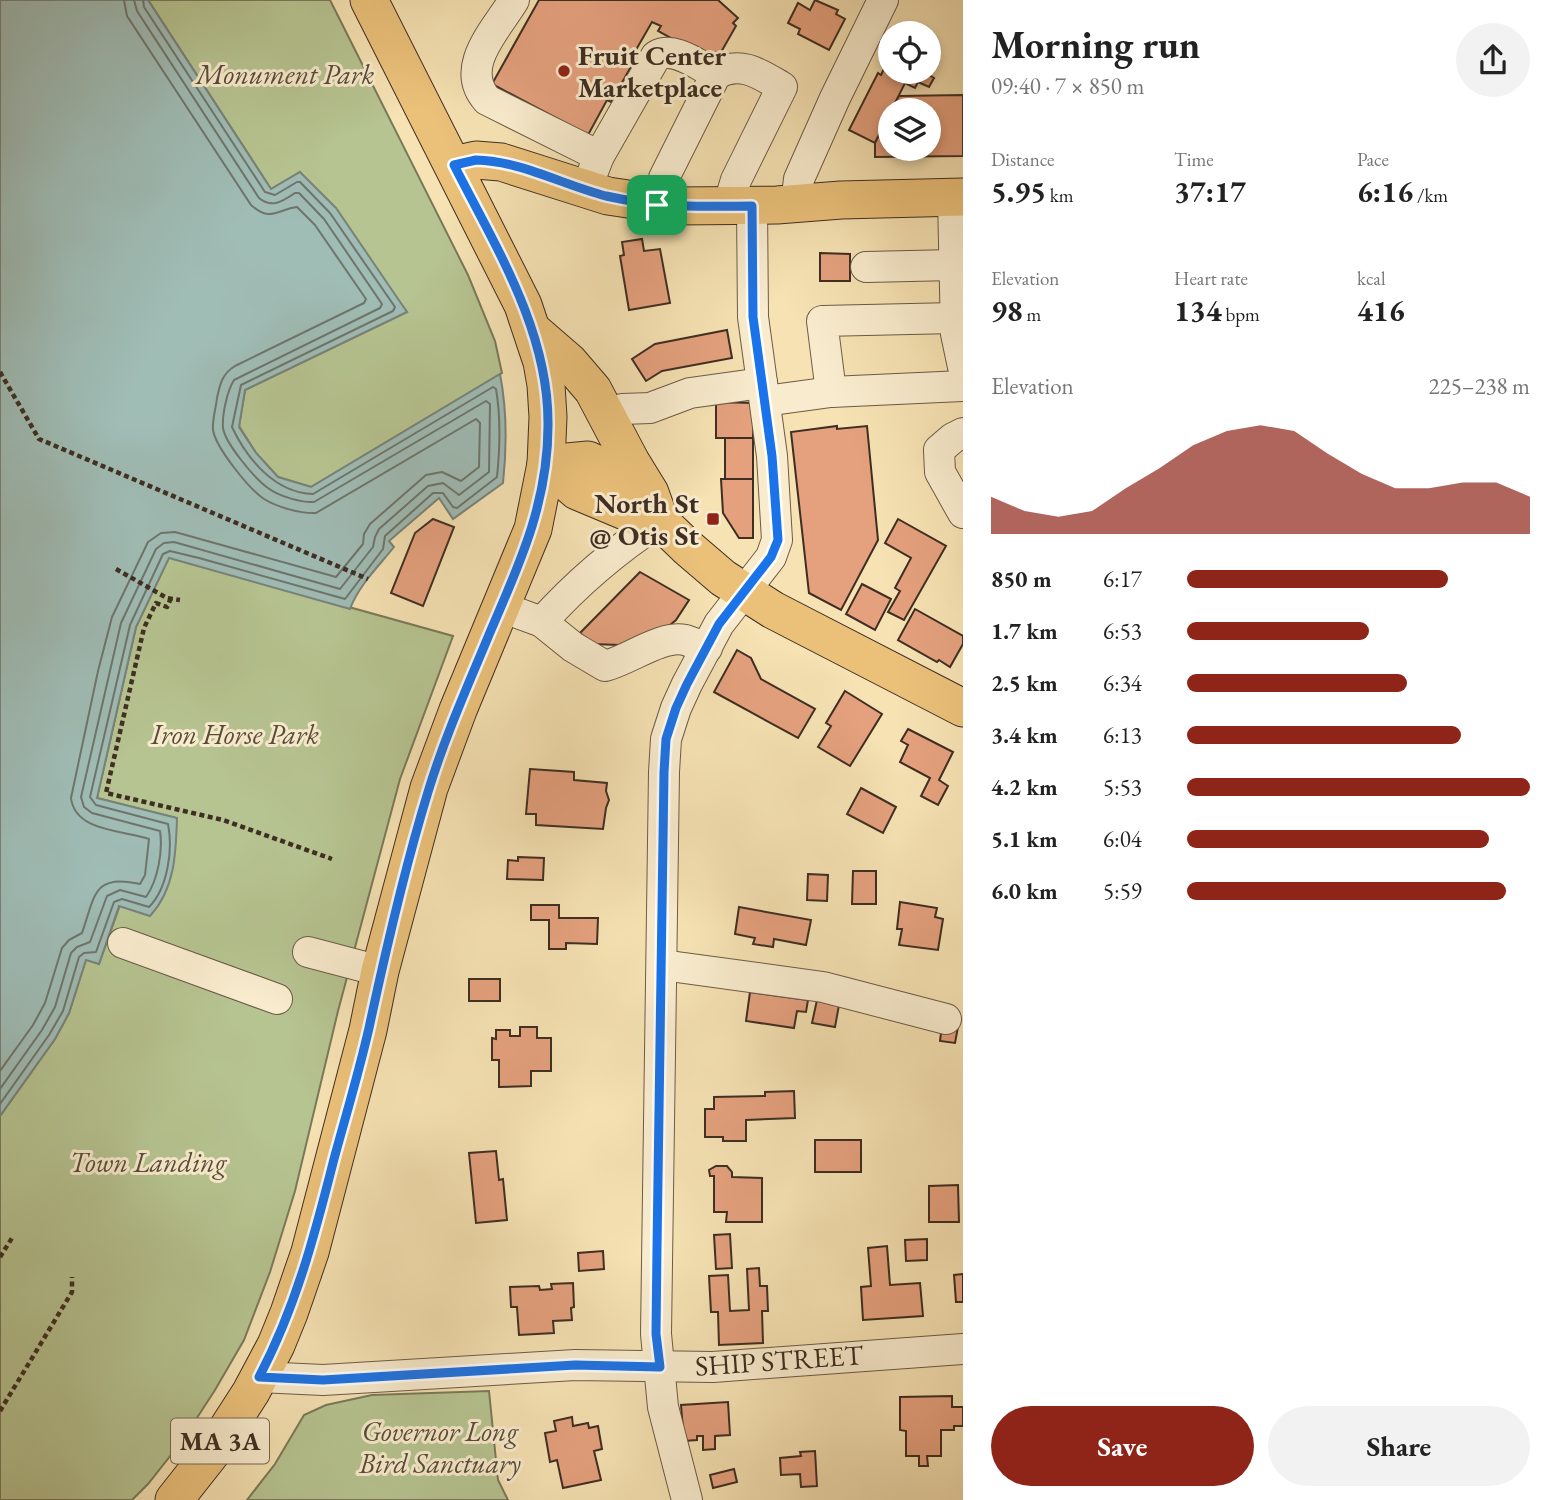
<!DOCTYPE html>
<meta charset="utf-8">
<style>
:root{--surface:#fff;--page:#f2f2f2;--text:#222;--muted:#767676;--accent:#8f2418}
body{margin:0;font-family:"EB Garamond",serif;background:var(--page);color:var(--text);height:100vh;display:flex;flex-direction:column;font-size:26px;white-space:nowrap}
*{box-sizing:border-box;margin:0}
p{font-size:23px;color:var(--muted)}
.icon{flex:none;width:38px;height:38px;fill:none;stroke:currentColor;stroke-width:2;stroke-linecap:round;stroke-linejoin:round}
.map{position:relative;flex:1;overflow:hidden}
.panel{display:flex;flex-direction:column;background:var(--surface);width:595px}
.panel>*{flex:none}
.buttons{position:absolute;left:878px;top:21px;display:grid;gap:14px}
.buttons a{display:grid;place-items:center;width:63px;height:63px;border-radius:50%;background:var(--surface);box-shadow:0 4px 10px #0003;font-size:35px}
.pin{position:absolute;display:grid;place-items:center;width:60px;height:60px;color:#fff;margin:-30px;border-radius:14px;box-shadow:0 4px 10px #0006}
.round{display:grid;place-items:center;flex:none;width:74px;height:74px;border-radius:37px;background:var(--page)}
.head{display:flex;align-items:center;justify-content:space-between;height:119px;padding:0 28px}
h1{font-size:38px;font-weight:700;line-height:52px}
.figures{display:grid;grid-template-columns:repeat(3,1fr);gap:10px;height:119px;padding:7px 28px}
.figures div{display:grid;align-content:center}
.figures b{font-size:30px;font-weight:700}
.figures small{font-size:19px;font-weight:400}
.figures p{font-size:19px}
.chart{height:196px;padding:14px 28px}
.chart p{display:flex;justify-content:space-between}
.chart svg{width:100%;height:126px;margin-top:7px;fill:var(--accent);opacity:.7}
.primary-button{display:flex;gap:14px;margin-top:auto;padding:14px 28px}
.primary-button a{flex:1;height:80px;border-radius:42px;background:var(--accent);color:#fff;font-size:28px;font-weight:700;line-height:80px;text-align:center}
.primary-button a+a{background:var(--page);color:var(--text)}
ul{padding:0 28px;list-style:none;font-size:23px}
li{display:grid;grid-template-columns:112px 84px 1fr;align-items:center;height:52px}
li i{height:18px;border-radius:9px;background:var(--accent)}
main{display:flex;flex:1;min-height:0}
.map>svg:first-child{display:block}
.green{fill:#b6c491;stroke:#7a795a;stroke-width:2}
.water{fill:#9fbcb5;stroke:#78837b;stroke-width:2}
.lines{fill:none;stroke-linecap:round;stroke-linejoin:round}
.shore{stroke:#6e756c;stroke-width:2}
.building{fill:#e5a17e;stroke:#3e2e23;stroke-width:2}
.minor-casing{stroke:#6c5b47;stroke-width:32}
.major-casing{stroke:#3e2e23;stroke-width:39}
.path{stroke:#3e2e23;stroke-width:4.5;stroke-dasharray:5 3.5;stroke-linecap:butt}
.minor{stroke:#f9ecce;stroke-width:30}
.major{stroke:#ebc17a;stroke-width:37}
.route-casing{stroke:#fff;stroke-width:14}
.route{stroke:#1a73e8;stroke-width:9}
.poi-dot{fill:#8f2418;stroke:#f9ecce;stroke-width:2.5}
.labels{text-anchor:middle;stroke-width:6;stroke-linejoin:round;paint-order:stroke}
.shield{fill:#f9ecce;stroke:#766756;stroke-width:2}
.shield-label{font-size:26px;font-weight:bold;fill:#3e2e23}
.poi-label{font-size:28px;font-weight:bold;fill:#3e2e23;stroke:#f9ecce;text-anchor:start}
.park-label{font-size:28px;font-style:italic;fill:#564c39;stroke:#f9ecce}
.street-label{font-size:28px;fill:#3e2e23;stroke:#f9ecce}
</style>
<main>
<div class="map">
<svg width="963" height="1500" viewBox="0 0 963 1500">
<rect width="100%" height="100%" fill="#f6e2b3"/>
<filter id="stains"><feTurbulence type="fractalNoise" baseFrequency=".00286" numOctaves="4"/><feColorMatrix values="0 0 0 0 .2 0 0 0 0 .09 0 0 0 0 .02 0 0 0 .5 -.17"/></filter>
<radialGradient id="worn" r=".72"><stop offset=".6" stop-color="#630" stop-opacity="0"/><stop offset="1" stop-color="#630" stop-opacity=".3"/></radialGradient>
<!-- green -->
<g class="green">
<polygon points="148,0 330,0 468,275 495,341 502,373 311,487 278,477 256,453 239,426 245,390 407,312 300,172 271,189"/>
<polygon points="169,557 453,636 400,779 338,1011 295,1191 270,1272 244,1340 215,1390 182,1441 148,1484 132,1500 0,1500 0,1116 55,1039 69,1013 86,959 99,964 120,905 176,818 97,798 136,627"/>
<polygon points="489,1391 498,1480 508,1500 247,1500 275,1464 304,1415 326,1405 372,1395"/>
</g>
<!-- water -->
<path class="water" d="M0,0H148L271,189L300,172L336,208L407,312L245,390L239,427L256,453L278,477L311,487L500,374C507,410 507,446 503,483L453,519L439,498L389,541L394,547C378,567 359,585 350,609L169,558L136,627L97,798L177,818C176,853 175,889 150,916L119,906L99,964L86,960L69,1013L55,1039L0,1116Z"/>
<g class="lines">
<!-- shore -->
<g class="shore">
<path d="M0,1071L33,1025L45,1003L62,948L69,940L82,933C95,896 93,873 140,884L145,875L149,839C123,830 75,832 71,798L98,671L112,617L148,542L161,533L175,532L336,577L363,544L364,534L370,524L426,475L442,472L461,481L479,467L480,423L476,419L316,513C301,514 277,507 264,499C249,489 216,448 213,430C212,420 216,408 217,398C220,384 222,374 235,366L364,303L366,299L315,225L297,207C278,209 271,223 251,205L127,16L124,0"/>
<path d="M0,1089L42,1030L55,1007L71,953L77,947L90,942L107,896L120,890L146,897C158,880 163,851 160,831L92,813L84,807L81,797L121,623L156,549L164,543L174,542L340,589L373,547L375,537L379,529L428,486L443,483L459,495L489,472L490,404L486,401L314,502C302,503 278,496 268,488C255,479 225,443 223,428C222,415 227,391 234,380L380,308L382,304L324,219L299,193H295C283,201 272,209 259,198L137,11L134,0"/>
<path d="M0,1104L49,1035L63,1011L79,957L84,953L96,952L114,902L122,899L149,907C168,888 173,849 168,824L96,805L90,797L130,625L163,554L170,551L199,558L345,599L383,549L385,536L433,493H443L453,507L457,508L497,477C500,448 501,418 496,389L493,387L313,494C275,493 247,459 232,427L241,385L393,311L395,307L330,213L300,182H297L275,195L265,192L144,7L143,0"/>
</g>
</g>
<!-- building -->
<g class="building">
<polygon points="539,0 718,0 738,18 733,23 736,26 720,54 716,52 713,57 705,57 658,31 661,26 652,22 633,55 637,56 611,102 607,100 588,135 492,84"/>
<polygon points="815,0 838,10 836,14 845,19 829,50 798,34 800,29 788,23 798,3 810,10"/>
<polygon points="891,54 891,72 924,72 934,78 929,87 918,82 915,88 905,83 875,143 849,130 878,73 881,75"/>
<polygon points="963,95 963,156 875,157 875,143 891,111 891,149 929,149 929,110 891,110 899,96"/>
<polygon points="642,239 644,251 660,249 670,303 629,310 620,256 624,255 622,242"/>
<polygon points="820,253 850,254 850,281 820,281"/>
<polygon points="727,330 732,358 662,371 646,381 632,359 655,344"/>
<polygon points="716,402 754,403 753,438 716,438"/>
<polygon points="837,426 837,429 867,426 878,540 841,610 809,593 791,432"/>
<rect x="725" y="438" width="28" height="41"/>
<polygon points="721,479 753,479 753,538 739,538 723,513"/>
<polygon points="433,519 454,527 423,606 391,593 415,533"/>
<polygon points="898,519 946,546 904,620 888,612 900,591 895,588 911,558 885,543"/>
<polygon points="640,572 689,600 676,620 664,630 620,645 592,644 580,633"/>
<polygon points="862,584 891,599 875,630 846,614"/>
<polygon points="915,609 963,636 963,644 950,667 939,660 937,662 898,640"/>
<polygon points="737,650 751,658 761,679 815,709 798,738 714,692"/>
<polygon points="845,691 882,714 850,766 818,747 831,726 826,723"/>
<polygon points="908,729 953,752 939,780 948,786 938,805 921,796 930,778 900,762 908,745 901,741"/>
<polygon points="530,769 574,772 574,780 607,783 606,791 609,800 606,808 603,829 536,825 536,814 526,814"/>
<polygon points="861,788 896,807 883,833 847,814"/>
<polygon points="518,857 544,858 543,880 507,879 508,860 518,861"/>
<polygon points="853,871 876,871 876,904 852,904"/>
<polygon points="808,874 828,875 827,901 807,900"/>
<polygon points="900,902 937,908 935,917 943,919 938,950 899,945 902,929 897,929"/>
<polygon points="531,905 559,905 559,918 598,918 597,944 566,943 566,949 549,949 549,920 531,920"/>
<polygon points="739,907 811,920 806,945 774,939 773,947 753,944 755,938 735,934"/>
<rect x="469" y="979" width="31" height="22"/>
<polygon points="750,992 808,1000 806,1012 797,1011 794,1028 746,1021"/>
<polygon points="817,1000 839,1005 835,1027 812,1023"/>
<polygon points="942,1025 958,1027 955,1043 940,1041"/>
<polygon points="520,1027 537,1027 537,1038 551,1038 551,1071 531,1071 531,1086 499,1087 499,1060 492,1060 492,1038 496,1039 496,1030 510,1030 510,1036 520,1036"/>
<polygon points="794,1091 795,1118 746,1120 746,1141 723,1141 723,1137 705,1137 705,1109 714,1109 714,1097 765,1096 765,1092"/>
<rect x="815" y="1140" width="46" height="32"/>
<polygon points="496,1151 499,1180 503,1179 507,1220 476,1223 469,1153"/>
<polygon points="716,1166 727,1166 732,1172 732,1177 762,1178 762,1222 726,1222 727,1212 714,1212 714,1176 710,1176 709,1170"/>
<polygon points="958,1185 959,1222 929,1222 929,1186"/>
<polygon points="730,1234 732,1268 716,1269 714,1235"/>
<polygon points="927,1239 927,1260 906,1261 905,1240"/>
<polygon points="887,1246 890,1285 920,1283 923,1316 863,1320 861,1287 871,1286 868,1248"/>
<polygon points="603,1251 604,1269 579,1271 578,1253"/>
<polygon points="759,1268 760,1286 767,1286 768,1311 762,1311 763,1343 719,1345 718,1312 711,1312 709,1276 728,1275 730,1311 749,1310 747,1269"/>
<polygon points="963,1274 963,1302 956,1302 954,1275"/>
<polygon points="573,1283 574,1307 571,1308 572,1320 553,1321 554,1333 519,1335 517,1307 511,1307 510,1287 539,1286 540,1290 552,1289 551,1284"/>
<polygon points="952,1396 952,1407 963,1407 963,1426 954,1426 954,1430 941,1430 941,1456 927,1456 928,1466 919,1466 919,1456 906,1456 906,1431 900,1430 900,1397"/>
<polygon points="728,1402 730,1435 715,1436 715,1449 703,1450 703,1436 697,1436 697,1440 684,1441 681,1405"/>
<polygon points="572,1417 573,1426 588,1423 589,1428 598,1426 602,1449 594,1451 601,1480 563,1488 557,1460 550,1462 545,1433 556,1431 554,1421"/>
<polygon points="815,1451 817,1486 801,1487 800,1474 781,1475 780,1458 801,1456 800,1452"/>
<polygon points="734,1469 737,1482 713,1488 710,1475"/>
</g>
<g class="lines">
<!-- minor casing -->
<g class="minor-casing">
<g id="minor">
<path d="M514,0C496,30 458,67 487,100L599,156"/>
<path d="M592,174L599,156L656,56C674,45 699,66 716,74"/>
<polyline points="953,198 956,334 963,367"/>
<polyline points="796,204 799,179 835,98 883,0"/>
<path d="M658,205L664,178L716,74C741,60 760,74 782,87L736,180L732,193V206"/>
<polyline points="866,267 954,265"/>
<polyline points="831,392 822,321 955,318"/>
<polyline points="765,401 831,392 963,386"/>
<polyline points="607,417 622,409 650,408 690,393 762,383"/>
<polyline points="963,433 953,438 939,450 940,472 963,513"/>
<path d="M501,607L542,622L573,647L605,666C629,660 661,635 685,640C692,642 700,646 707,648"/>
<path d="M542,622C577,583 616,550 660,521"/>
<polyline points="123,943 277,999"/>
<polyline points="308,952 380,971"/>
<polyline points="662,965 823,987 946,1019"/>
<polyline points="259,1377 323,1380 575,1365 713,1367 963,1349"/>
<polyline points="687,1500 663,1407 656,1334 664,772 666,739 676,708 687,684 719,624 771,557 777,540 772,456 753,317 752,206"/>
</g>
</g>
<!-- major casing -->
<g class="major-casing">
<g id="major">
<polyline points="454,165 476,160 501,162 608,196 675,206 777,205 841,200 963,197"/>
<polyline points="532,330 569,362 593,390 631,462 650,493 660,521 688,548 723,578 773,610 963,708"/>
<polyline points="546,464 577,491 639,517 660,521"/>
<polyline points="546,464 588,460 614,472 649,492"/>
<polyline points="174,1500 215,1448 251,1392 276,1345 289,1313 310,1252 368,1030 380,971 429,788 458,710 533,529 546,464 548,417 546,385 542,362 523,305 369,0"/>
</g>
</g>
<!-- path -->
<g class="path">
<polyline points="0,372 39,439 368,579"/>
<polyline points="116,569 167,598 180,600"/>
<polyline points="171,598 167,607 156,603 144,628 106,793 223,820 332,859"/>
<polyline points="0,1257 12,1238"/>
<polyline points="0,1411 72,1292 72,1277"/>
</g>
<!-- minor -->
<use href="#minor" class="minor"/>
<!-- major -->
<use href="#major" class="major"/>
</g>
<g class="lines">
<!-- route casing -->
<g class="route-casing">
<path id="route" d="M476,160C521,161 563,185 606,196C654,207 703,207 752,206L753,317L772,456L778,540L771,557L719,624L687,684L676,708L666,739L664,772L657,1247L656,1334L660,1367L575,1365L323,1380L259,1377C296,1307 315,1234 334,1159C346,1115 359,1072 369,1028C386,949 404,870 428,792C445,736 469,683 491,630C521,561 549,499 548,422C548,329 495,246 454,165Z"/>
</g>
<!-- route -->
<use href="#route" class="route"/>
</g>
<!-- markers -->
<g class="poi-dot">
<circle cx="564" cy="71" r="7"/>
<rect x="706" y="512" width="14" height="14" rx="3.5"/>
</g>
<g class="labels">
<!-- shield labels -->
<rect class="shield" x="171" y="1418.5" width="98" height="45" rx="5"/>
<g class="shield-label">
<text x="220" y="1450">MA 3A</text>
</g>
<!-- poi labels -->
<g class="poi-label">
<text x="578" y="65">Fruit Center<tspan x="578" dy="32">Marketplace</tspan></text>
<text x="699" y="513" text-anchor="end">North St<tspan x="699" dy="32">@ Otis St</tspan></text>
</g>
<!-- park labels -->
<g class="park-label">
<text x="285" y="84">Monument Park</text>
<text x="235" y="744">Iron Horse Park</text>
<text x="148" y="1172">Town Landing</text>
<text x="440" y="1441">Governor Long<tspan x="440" dy="32">Bird Sanctuary</tspan></text>
</g>
<!-- street labels -->
<g class="street-label">
<text transform="translate(779 1360) rotate(-4)" y="10">SHIP STREET</text>
</g>
</g>
<rect width="100%" height="100%" filter="url(#stains)"/>
<rect width="100%" height="100%" fill="url(#worn)"/>
</svg>
<div class="buttons">
<a><svg class="icon" aria-label="locate" viewBox="0 0 24 24"><circle cx="12" cy="12" r="6"/><path d="M12 2v4M12 18v4M2 12h4M18 12h4"/></svg></a>
<a><svg class="icon" aria-label="layers" viewBox="0 0 24 24"><path d="M12 4l9 5-9 5-9-5zM3 14l9 5 9-5"/></svg></a>
</div>
<div class="pin" style="left:657px;top:205px;background:#1e9e55"><svg class="icon" aria-label="arrive" viewBox="0 0 24 24"><path d="M6 21V4h12l-3 4 3 4H6"/></svg></div>
</div>
<section class="panel">
<div class="head"><div><h1>Morning run</h1><p>09:40 · 7 × 850 m</p></div><a class="round"><svg class="icon" aria-label="share" viewBox="0 0 24 24"><path d="M12 15V3M7 8l5-5 5 5M5 13v7h14v-7"/></svg></a></div>
<div class="figures">
<div><p>Distance</p><b>5.95<small> km</small></b></div>
<div><p>Time</p><b>37:17</b></div>
<div><p>Pace</p><b>6:16<small> /km</small></b></div>
</div>
<div class="figures">
<div><p>Elevation</p><b>98<small> m</small></b></div>
<div><p>Heart rate</p><b>134<small> bpm</small></b></div>
<div><p>kcal</p><b>416</b></div>
</div>
<div class="chart"><p><span>Elevation</span>225–238 m</p>
<svg viewBox="0 0 160 44" preserveAspectRatio="none"><path d="M0 44V31L10 36L20 38L30 36L40 28L50 21L60 13L70 8L80 6L90 8L100 16L110 23L120 28L130 28L140 26L150 26L160 31V44z"/></svg>
</div>
<ul>
<li><b>850 m</b>6:17<i style="width:76%"></i></li>
<li><b>1.7 km</b>6:53<i style="width:53%"></i></li>
<li><b>2.5 km</b>6:34<i style="width:64%"></i></li>
<li><b>3.4 km</b>6:13<i style="width:80%"></i></li>
<li><b>4.2 km</b>5:53<i style="width:100%"></i></li>
<li><b>5.1 km</b>6:04<i style="width:88%"></i></li>
<li><b>6.0 km</b>5:59<i style="width:93%"></i></li>
</ul>
<div class="primary-button"><a>Save</a><a>Share</a></div>
</section>
</main>
